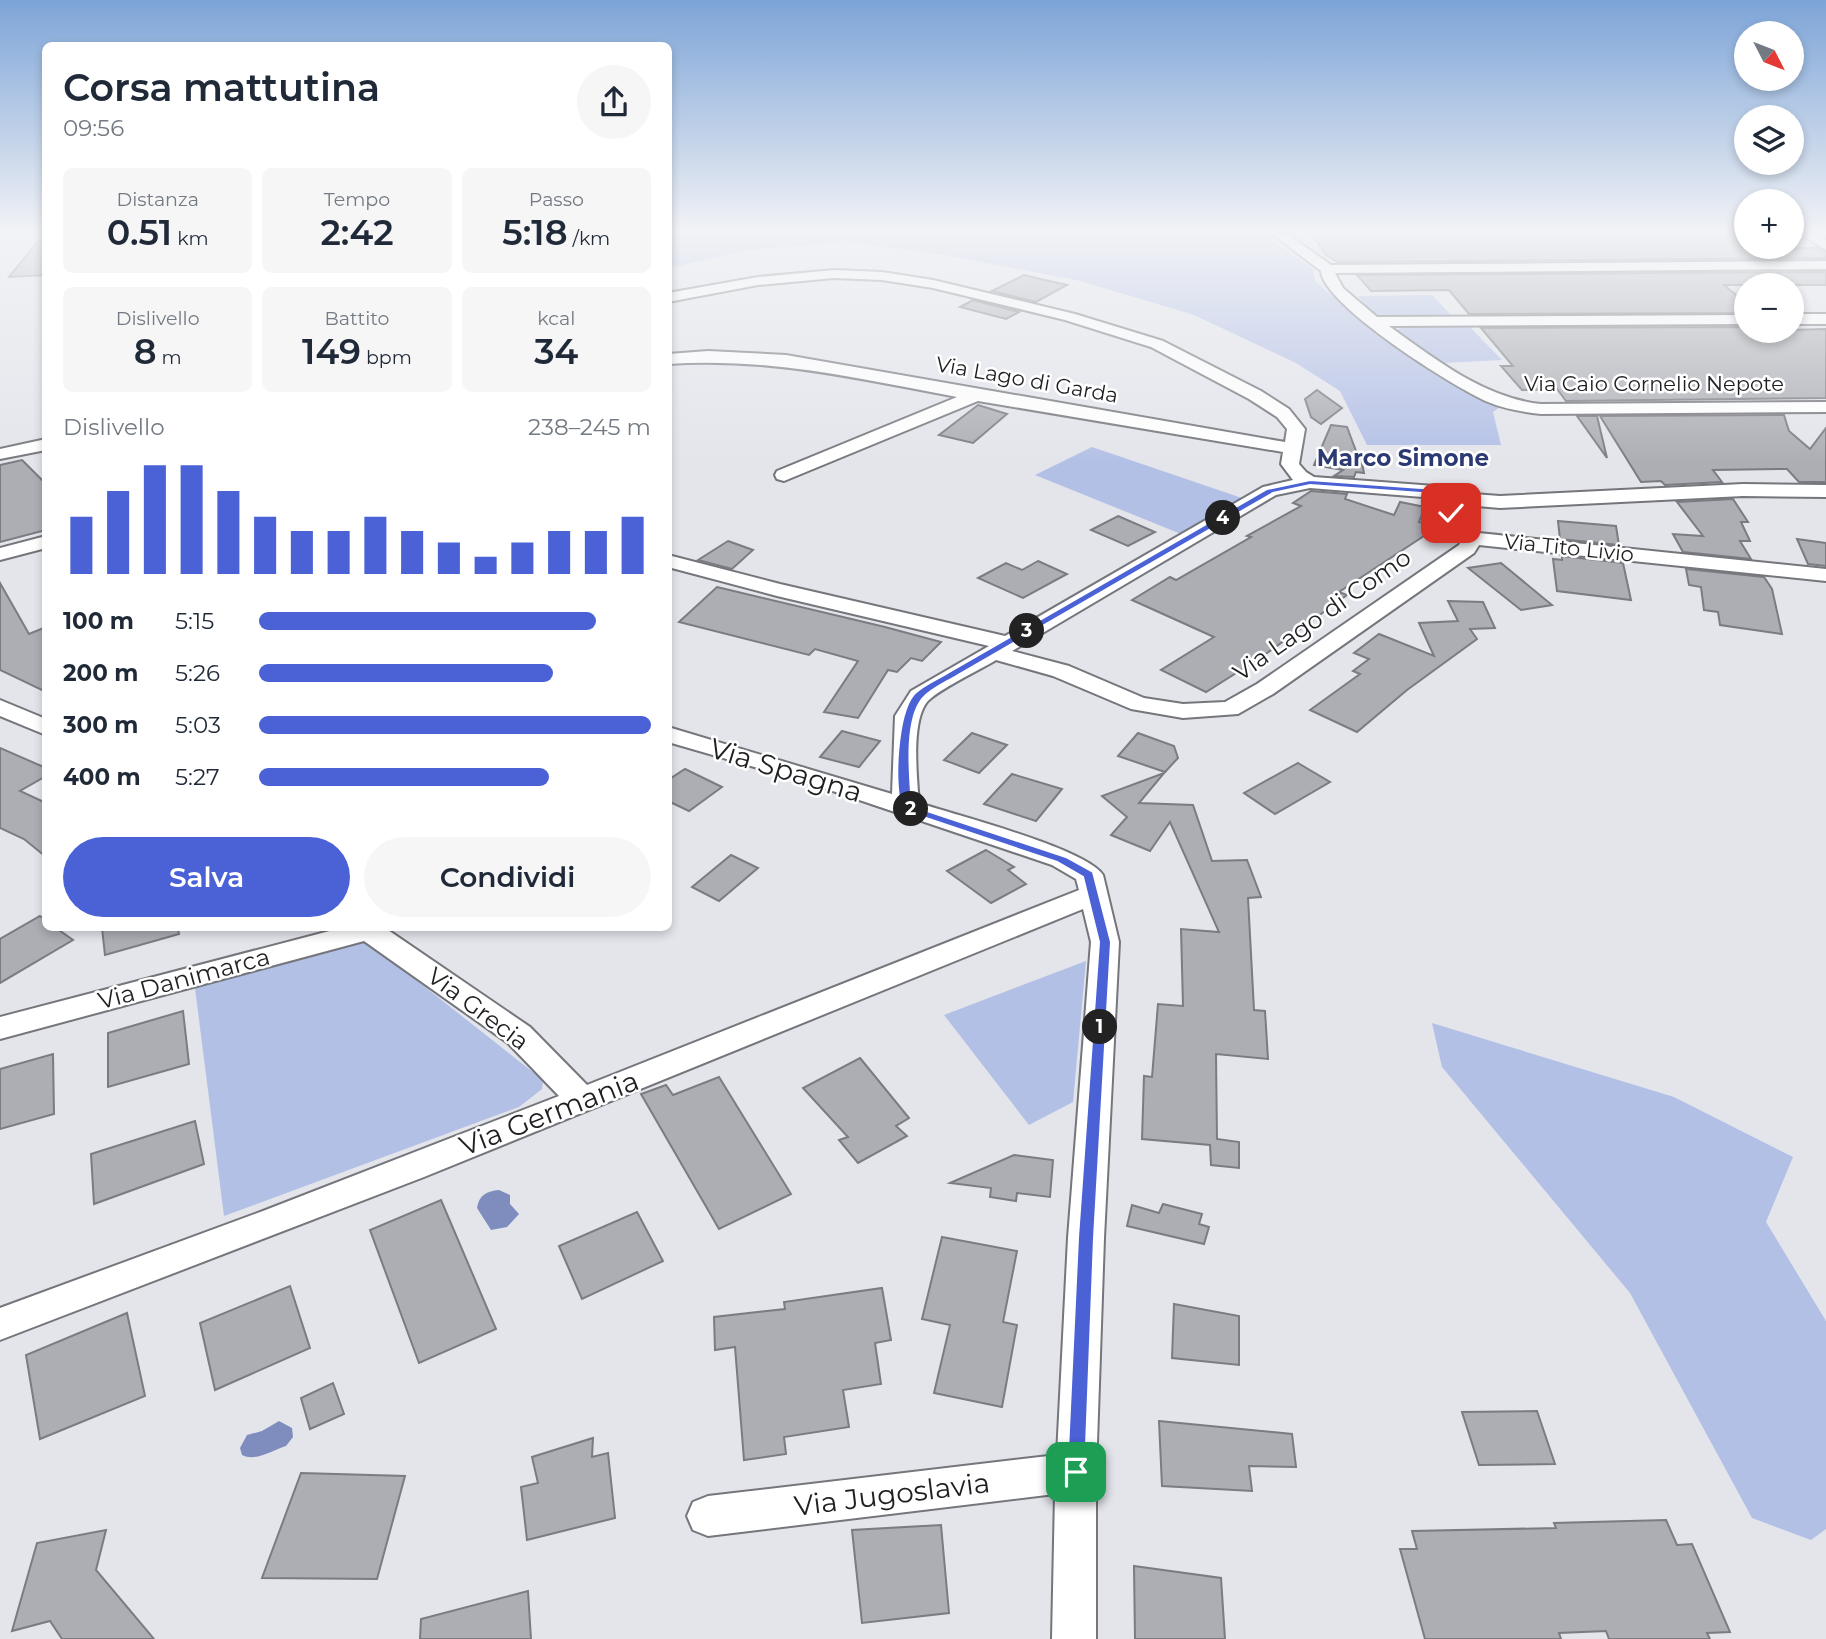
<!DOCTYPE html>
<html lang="it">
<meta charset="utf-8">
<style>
:root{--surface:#fff;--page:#f6f6f7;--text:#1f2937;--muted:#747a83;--accent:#4b62d7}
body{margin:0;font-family:Montserrat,sans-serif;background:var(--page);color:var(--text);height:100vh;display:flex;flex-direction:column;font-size:26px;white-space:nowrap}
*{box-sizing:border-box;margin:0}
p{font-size:23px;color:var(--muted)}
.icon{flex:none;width:38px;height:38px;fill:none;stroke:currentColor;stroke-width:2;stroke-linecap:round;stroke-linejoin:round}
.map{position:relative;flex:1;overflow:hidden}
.drawer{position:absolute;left:42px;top:42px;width:630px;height:889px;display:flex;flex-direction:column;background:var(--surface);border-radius:10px;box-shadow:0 4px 10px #0003}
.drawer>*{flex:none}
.needle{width:46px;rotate:132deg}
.buttons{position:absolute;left:1734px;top:21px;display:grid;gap:14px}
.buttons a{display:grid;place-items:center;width:70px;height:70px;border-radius:50%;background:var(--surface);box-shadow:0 4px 10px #0003;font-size:35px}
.pin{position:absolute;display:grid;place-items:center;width:60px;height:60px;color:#fff;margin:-30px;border-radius:14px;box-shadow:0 4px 10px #0006}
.km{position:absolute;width:35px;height:35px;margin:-18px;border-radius:50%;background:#222;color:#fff;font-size:19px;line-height:35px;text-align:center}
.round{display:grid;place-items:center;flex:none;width:74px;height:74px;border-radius:37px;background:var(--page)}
.summary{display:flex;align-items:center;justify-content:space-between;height:119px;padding:0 21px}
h1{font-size:38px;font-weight:600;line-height:52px}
.figures{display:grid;grid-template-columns:repeat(3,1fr);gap:10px;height:119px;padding:7px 21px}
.figures div{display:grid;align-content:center;border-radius:10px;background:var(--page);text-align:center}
.figures b{font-size:35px;font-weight:600}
.figures small{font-size:19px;font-weight:400}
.figures p{font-size:19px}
.chart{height:196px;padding:14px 21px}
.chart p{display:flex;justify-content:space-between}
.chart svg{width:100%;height:126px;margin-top:7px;stroke:var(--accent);stroke-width:6}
.primary-button{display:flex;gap:14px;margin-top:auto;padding:14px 21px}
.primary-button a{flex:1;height:80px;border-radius:42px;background:var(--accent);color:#fff;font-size:28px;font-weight:600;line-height:80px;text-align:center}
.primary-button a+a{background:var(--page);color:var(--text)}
ul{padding:0 21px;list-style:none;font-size:23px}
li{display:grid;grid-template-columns:112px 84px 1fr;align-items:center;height:52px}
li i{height:18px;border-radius:9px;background:var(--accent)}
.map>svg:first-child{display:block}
.green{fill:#b3c0e6}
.water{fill:#7e8dbe}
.building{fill:#acaeb4;stroke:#7a7c82;stroke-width:2}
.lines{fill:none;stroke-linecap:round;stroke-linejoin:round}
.minor-casing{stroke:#74767b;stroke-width:4}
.minor{fill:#fff;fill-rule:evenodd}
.route{fill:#4b62d7;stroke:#fff;stroke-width:2}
.labels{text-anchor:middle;stroke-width:5;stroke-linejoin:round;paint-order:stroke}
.far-street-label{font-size:21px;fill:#1e1f21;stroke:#fff}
.far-quarter-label{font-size:23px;font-weight:bold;fill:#2c3a74;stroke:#fff}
.street-label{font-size:24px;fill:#1e1f21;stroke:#fff}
.near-street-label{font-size:28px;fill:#1e1f21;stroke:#fff}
</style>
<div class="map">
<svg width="1826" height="1639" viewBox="0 0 1826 1639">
<rect width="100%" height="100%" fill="#e3e5eb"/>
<!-- green -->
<g class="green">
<path d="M668,234H1263L1313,269L1315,281C1372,331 1433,373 1500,407L1493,412L1501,445H1367L1340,391L1296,363L1194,315L1080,281L945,255L848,242L750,250L669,268Z"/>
<polygon points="1432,295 1452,316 1384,318 1373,315 1358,296"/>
<polygon points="1409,324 1467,324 1502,360 1444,363 1395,331"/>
<polygon points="1092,447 1242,498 1181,534 1035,475"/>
<polygon points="357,942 367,942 373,946 543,1080 542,1089 519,1107 224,1216 195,988"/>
<polygon points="1086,961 1073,1102 1029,1125 944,1015"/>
<polygon points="1432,1023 1674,1097 1793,1157 1766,1222 1826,1321 1826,1529 1811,1540 1752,1518 1630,1293 1442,1067"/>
</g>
<!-- water -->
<g class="water">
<path d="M499,1190L510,1195V1204L519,1214L507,1227L491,1230L477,1208C479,1195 487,1191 499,1190Z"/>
<path d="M279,1421L292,1428L293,1437L286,1446C273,1450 256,1462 242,1455L240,1448L247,1435L262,1431Z"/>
</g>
<!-- building -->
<g class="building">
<polygon points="44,234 46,275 9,277"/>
<polygon points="1312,234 1746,234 1746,249 1819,248 1826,253 1826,258 1337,262 1326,255"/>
<polygon points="1826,272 1826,285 1724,285 1746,303 1746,313 1469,314 1449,290 1371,291 1357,275"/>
<polygon points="1024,275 1036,278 1067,285 1036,302 992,291"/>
<polygon points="973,300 1019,312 1006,319 960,307"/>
<polygon points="1746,327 1746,331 1826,329 1826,398 1566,401 1557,389 1522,390 1501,366 1513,366 1481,328"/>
<polygon points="1317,390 1342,408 1321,424 1311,417 1305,399"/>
<polygon points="978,405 1007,414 973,443 939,435"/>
<polygon points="1784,415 1789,431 1810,449 1826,428 1826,482 1799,482 1787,469 1713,470 1722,482 1665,485 1661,481 1641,482 1600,416"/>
<polygon points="1577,416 1597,416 1607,458"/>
<polygon points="1331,425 1347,427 1359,459 1361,458 1364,473 1356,472 1354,477 1334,476 1343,470 1314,465"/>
<polygon points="22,460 46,484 46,530 0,542 0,465"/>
<polygon points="1311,491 1347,494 1345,499 1394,515 1400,502 1425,507 1419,522 1439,526 1339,592 1347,595 1263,656 1206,692 1161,670 1214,637 1132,600 1170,577 1176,580 1251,537 1247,536 1301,506 1293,503"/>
<polygon points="1733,499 1748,522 1741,522 1750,541 1740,541 1751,559 1683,552 1673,534 1703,536 1677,502"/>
<polygon points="1118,516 1155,532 1128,546 1091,530"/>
<polygon points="1558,521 1616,526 1619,545 1560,539"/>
<polygon points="1797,539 1826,543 1826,566 1808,564"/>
<polygon points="728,541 753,550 732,569 698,560"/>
<polygon points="1562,556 1623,563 1631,600 1557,591 1553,559 1562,560"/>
<polygon points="1038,561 1067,574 1023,598 978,578 1006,563 1022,570"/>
<polygon points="1501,563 1552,605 1521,610 1468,568"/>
<polygon points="1686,569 1764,577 1772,589 1782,634 1720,625 1718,612 1704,610 1701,587 1689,585"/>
<polygon points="0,583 29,634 46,627 46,692 0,670"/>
<polygon points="717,587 885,627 941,642 922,661 911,658 897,672 888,670 858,718 824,712 858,661 815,649 809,655 679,622"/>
<polygon points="1448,601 1483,602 1495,628 1470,629 1477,639 1407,690 1357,732 1310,710 1360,674 1353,671 1369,659 1354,653 1379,634 1434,656 1419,623 1458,621"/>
<polygon points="842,731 880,741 859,767 820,757"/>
<polygon points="972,733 1007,745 979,773 944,760"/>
<polygon points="1138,733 1174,746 1178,758 1165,772 1118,756"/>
<polygon points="0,748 46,768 46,776 20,791 46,803 46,857 24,839 0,828"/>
<polygon points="1298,763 1330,782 1275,814 1244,793"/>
<polygon points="685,769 722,787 689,811 668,801 668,780"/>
<polygon points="1164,773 1139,803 1193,805 1212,861 1247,860 1261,897 1248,898 1254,1010 1265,1011 1268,1059 1216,1054 1217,1139 1239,1142 1239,1168 1211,1165 1210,1145 1142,1139 1144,1076 1152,1077 1158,1004 1183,1006 1181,929 1219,932 1170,822 1150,851 1111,835 1127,817 1102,796"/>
<polygon points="1012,774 1062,789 1036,821 984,804"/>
<polygon points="986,850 1014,867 1008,870 1026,884 991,903 947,871"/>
<polygon points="731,855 758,868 719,901 692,887"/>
<polygon points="40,916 46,920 46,928 56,928 73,940 0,983 0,939"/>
<polygon points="102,928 178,928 179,934 105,955"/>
<polygon points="183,1011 189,1064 108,1087 108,1033"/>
<polygon points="53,1054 54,1114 0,1129 0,1069"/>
<polygon points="860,1058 909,1118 896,1126 907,1136 858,1163 839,1140 848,1137 803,1088"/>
<polygon points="719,1077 791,1194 719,1229 641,1094 666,1085 673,1095"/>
<polygon points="195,1121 204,1164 94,1204 91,1154"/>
<polygon points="1014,1155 1053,1160 1050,1197 1017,1193 1016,1201 990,1197 991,1188 950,1183"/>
<polygon points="441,1200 496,1329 419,1363 370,1230"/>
<polygon points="1163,1204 1202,1214 1199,1224 1209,1227 1204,1244 1127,1226 1132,1205 1159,1213"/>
<polygon points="637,1212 663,1261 582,1299 559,1246"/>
<polygon points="942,1237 1017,1251 1003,1322 1017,1325 1002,1407 934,1393 950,1325 922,1319"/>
<polygon points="290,1286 310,1348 215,1390 200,1323"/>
<polygon points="882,1288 891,1340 875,1343 881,1384 843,1390 849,1427 784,1437 786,1454 744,1460 735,1347 715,1350 714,1317 785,1309 784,1302"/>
<polygon points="1174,1304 1239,1316 1239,1365 1172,1358"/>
<polygon points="127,1313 145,1396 40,1439 26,1355"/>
<polygon points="333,1383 344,1414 310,1429 301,1398"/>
<polygon points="1537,1411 1555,1464 1479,1465 1462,1412"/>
<polygon points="1159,1421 1292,1434 1296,1467 1249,1466 1252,1491 1162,1486"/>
<polygon points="593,1438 592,1457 608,1453 615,1518 527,1540 521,1487 538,1483 532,1457"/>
<polygon points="301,1473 405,1476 377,1579 262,1578"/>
<polygon points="1666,1520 1677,1545 1692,1544 1730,1632 1707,1633 1710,1639 1609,1639 1606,1631 1559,1633 1561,1639 1425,1639 1400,1549 1417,1549 1412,1531 1556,1528 1554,1523"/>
<polygon points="941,1525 949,1613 862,1623 852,1530"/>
<polygon points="106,1530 96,1570 154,1639 62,1639 50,1621 12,1631 37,1543"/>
<polygon points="1134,1566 1221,1578 1225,1639 1135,1639"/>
<polygon points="528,1591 531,1639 420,1639 421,1619"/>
</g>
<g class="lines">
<!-- minor casing -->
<g class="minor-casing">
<g id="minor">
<path d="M1272,234H1287L1331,265L1826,261V269L1335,273L1343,288L1377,317L1746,315V324L1389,326C1435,359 1484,398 1541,404L1826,402V412L1541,414C1523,412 1505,409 1488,402C1455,388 1323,305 1321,271Z"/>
<polygon points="1801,234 1817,234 1826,240 1826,250"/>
<path d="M834,270L882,272L933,280L1075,314L1163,341L1261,391L1289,409L1305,429L1299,464L1306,472L1314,477L1435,486L1473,494L1500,496L1743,484L1826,485V497L1743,496L1500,508L1477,506L1462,515L1479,533L1826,569V581L1479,545L1474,553L1273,694L1238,714L1183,718L1131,709L1053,676L996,660C980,670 937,690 927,702C911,722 917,778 919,803C955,815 1085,848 1103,875L1119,942L1104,1238L1096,1472V1639H1052L1055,1494L708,1536L693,1530L687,1516L693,1502L708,1496L1057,1455L1068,1238L1091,942L1083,909L424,1177L0,1340V1308L263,1211L559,1096L508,1043L364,941L0,1039V1017L341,928H385L530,1027L587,1085L1079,890L1076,879L1052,865L806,782L668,742V727L892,794L895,716L911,691L989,646L777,596L668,567V555L780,584L1005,636L1263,487L1293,480L1281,464L1283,452L978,401L784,481L777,479L775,475L777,471L957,397C860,379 768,357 668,364V354L708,351L786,355L1285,442L1287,429L1277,417L1249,399L1151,347L1065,320L933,288L882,280L834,278L758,285L668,302V293L758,277ZM1310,488L1435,498L1456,502L1441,513L1450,528L1462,539L1459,545L1257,684L1225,702L1183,704L1144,698L1069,666L1012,651L1276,495Z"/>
<rect x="1792" y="314" width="34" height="10"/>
<polygon points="46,439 46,450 0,459 0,449"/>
<polygon points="46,536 46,548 0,560 0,548"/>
<polygon points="0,700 46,719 46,735 0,716"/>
</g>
</g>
<!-- minor -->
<use href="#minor" class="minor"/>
</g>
<!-- sky -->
<linearGradient id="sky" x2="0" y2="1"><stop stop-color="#7da4d7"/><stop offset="0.5" stop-color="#f2f3f6"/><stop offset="1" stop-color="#f2f3f6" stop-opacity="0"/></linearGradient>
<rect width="1826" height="464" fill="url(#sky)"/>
<!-- route -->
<path class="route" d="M1310,480L1435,489L1477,500L1451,516L1448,512L1465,501L1435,494L1310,485L1273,493L958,675C947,682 930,689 922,699C904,722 910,777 912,806L1066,857L1093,872L1111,942L1094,1238L1085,1472L1082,1478L1076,1481L1070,1478L1067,1472L1078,1238L1099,942L1083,877L1057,862L902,810C893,786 897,714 914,694C923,685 940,678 951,671L1267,489Z"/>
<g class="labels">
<!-- far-street labels -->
<g class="far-street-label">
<text transform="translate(1027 380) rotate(10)" y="7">Via Lago di Garda</text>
<text x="1654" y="391">Via Caio Cornelio Nepote</text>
<text transform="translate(1569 548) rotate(6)" y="7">Via Tito Livio</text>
</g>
<!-- far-quarter labels -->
<g class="far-quarter-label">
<text x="1403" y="466">Marco Simone</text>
</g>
<!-- street labels -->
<g class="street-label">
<text transform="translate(1322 615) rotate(-35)" y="8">Via Lago di Como</text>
<text transform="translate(184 979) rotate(-15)" y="8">Via Danimarca</text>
<text transform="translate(478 1009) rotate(37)" y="8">Via Grecia</text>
</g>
<!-- near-street labels -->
<g class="near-street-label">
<text transform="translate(786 770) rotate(17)" y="10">Via Spagna</text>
<text transform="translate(549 1113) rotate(-21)" y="10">Via Germania</text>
<text transform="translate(892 1494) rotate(-7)" y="10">Via Jugoslavia</text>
</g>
</g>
</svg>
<div class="buttons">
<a><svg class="needle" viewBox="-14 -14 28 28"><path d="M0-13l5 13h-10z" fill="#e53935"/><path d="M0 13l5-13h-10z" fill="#747a83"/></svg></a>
<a><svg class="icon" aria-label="layers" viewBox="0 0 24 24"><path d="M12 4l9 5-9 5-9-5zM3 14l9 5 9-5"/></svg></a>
<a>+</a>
<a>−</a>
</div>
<div class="pin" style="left:1076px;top:1472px;background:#1e9e55"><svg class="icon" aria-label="arrive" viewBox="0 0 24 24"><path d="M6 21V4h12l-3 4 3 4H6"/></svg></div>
<div class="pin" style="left:1451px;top:513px;background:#d93025"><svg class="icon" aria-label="check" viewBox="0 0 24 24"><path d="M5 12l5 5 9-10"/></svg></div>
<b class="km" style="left:1100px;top:1027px">1</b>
<b class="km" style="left:911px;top:809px">2</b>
<b class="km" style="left:1027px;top:631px">3</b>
<b class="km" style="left:1223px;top:518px">4</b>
<section class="drawer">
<div class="summary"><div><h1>Corsa mattutina</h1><p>09:56</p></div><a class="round"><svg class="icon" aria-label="share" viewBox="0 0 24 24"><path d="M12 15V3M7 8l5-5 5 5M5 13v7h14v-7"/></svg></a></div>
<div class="figures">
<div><p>Distanza</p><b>0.51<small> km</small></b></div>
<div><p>Tempo</p><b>2:42</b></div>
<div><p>Passo</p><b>5:18<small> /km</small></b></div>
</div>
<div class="figures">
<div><p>Dislivello</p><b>8<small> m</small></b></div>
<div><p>Battito</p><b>149<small> bpm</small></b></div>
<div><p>kcal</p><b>34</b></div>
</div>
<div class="chart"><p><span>Dislivello</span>238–245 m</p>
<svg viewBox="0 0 160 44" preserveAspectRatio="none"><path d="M5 44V24M15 44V15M25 44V6M35 44V6M45 44V15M55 44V24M65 44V29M75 44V29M85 44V24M95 44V29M105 44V33M115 44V38M125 44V33M135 44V29M145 44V29M155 44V24"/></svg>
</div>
<ul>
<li><b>100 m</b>5:15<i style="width:86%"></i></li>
<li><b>200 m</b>5:26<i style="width:75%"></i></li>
<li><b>300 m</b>5:03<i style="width:100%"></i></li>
<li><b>400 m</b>5:27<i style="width:74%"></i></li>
</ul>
<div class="primary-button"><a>Salva</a><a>Condividi</a></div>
</section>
</div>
